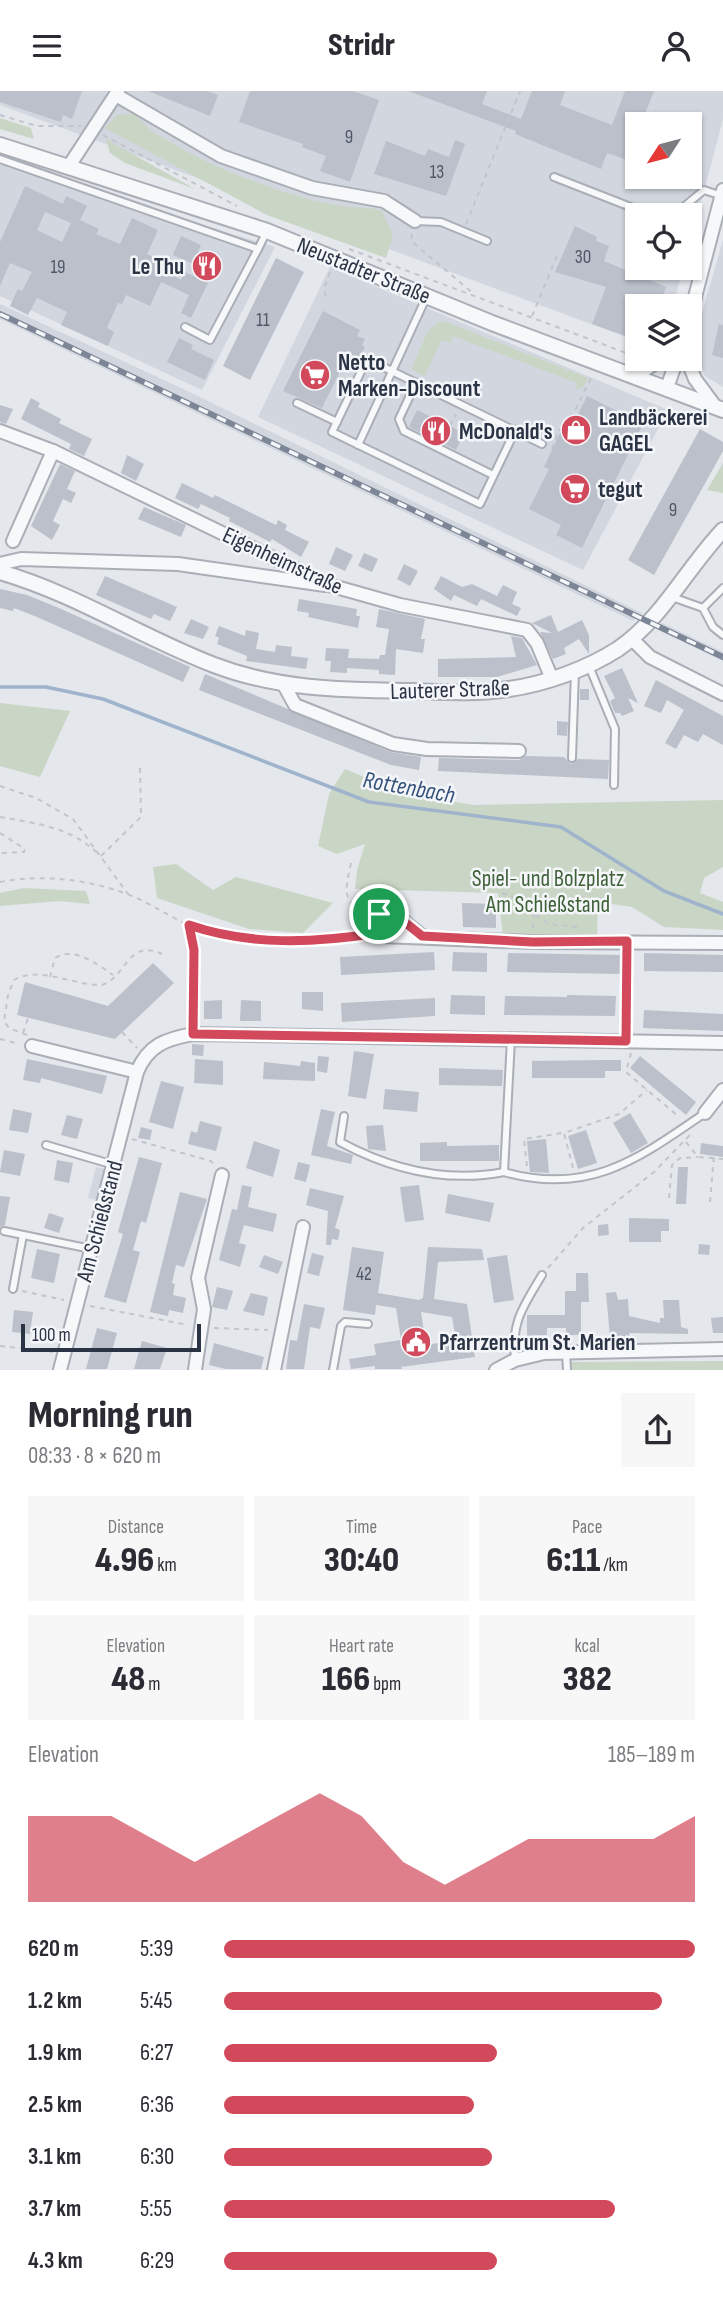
<!DOCTYPE html>
<meta charset="utf-8">
<style>
:root{--surface:#fff;--page:#f7f7f7;--text:#2b2b33;--muted:#7c7c81;--accent:#d1495b}
body{margin:0;font-family:"Sofia Sans Condensed",sans-serif;background:var(--page);color:var(--text);height:100vh;display:flex;flex-direction:column;font-size:26px;white-space:nowrap}
*{box-sizing:border-box;margin:0}
p{font-size:23px;color:var(--muted)}
.icon{flex:none;width:38px;height:38px;fill:none;stroke:currentColor;stroke-width:2;stroke-linecap:round;stroke-linejoin:round}
.map{position:relative;height:1279px;overflow:hidden}
.drawer{display:flex;flex-direction:column;background:var(--surface);flex:1}
.drawer>*{flex:none}
.needle{width:46px;rotate:234deg}
.buttons{position:absolute;left:625px;top:21px;display:grid;gap:14px}
.buttons a{display:grid;place-items:center;width:77px;height:77px;border-radius:0px;background:var(--surface);box-shadow:0 2px 5px #0004;font-size:35px}
.scale{position:absolute;left:21px;bottom:18px;width:180px;box-sizing:border-box;padding-left:7px;border:4px solid #2b3445;border-top:0;font-size:19px;line-height:24px;white-space:nowrap;color:#2b3445;-webkit-text-stroke:5px #f4f6f9;paint-order:stroke}
.pin{position:absolute;display:grid;place-items:center;width:60px;height:60px;color:#fff;margin:-30px;border:4px solid #fff;border-radius:50%;box-shadow:0 2px 7px #0007}
.round{display:grid;place-items:center;flex:none;width:74px;height:74px;border-radius:0px;background:var(--page)}
.head{display:flex;align-items:center;justify-content:space-between;height:119px;padding:0 28px}
h1{font-size:38px;font-weight:800;line-height:52px}
.metrics{display:grid;grid-template-columns:repeat(3,1fr);gap:10px;height:119px;padding:7px 28px}
.metrics div{display:grid;align-content:center;border-radius:0px;background:var(--page);text-align:center}
.metrics b{font-size:35px;font-weight:800}
.metrics small{font-size:19px;font-weight:400}
.metrics p{font-size:19px}
.chart{height:196px;padding:14px 28px}
.chart p{display:flex;justify-content:space-between}
.chart svg{width:100%;height:126px;margin-top:7px;fill:var(--accent);opacity:.7}
ul{padding:0 28px;list-style:none;font-size:23px}
li{display:grid;grid-template-columns:112px 84px 1fr;align-items:center;height:52px}
li i{height:18px;border-radius:9px;background:var(--accent)}
header{display:flex;justify-content:space-between;align-items:center;height:91px;padding:0 28px;background:var(--surface);font-size:32px;font-weight:800}
.map>svg:first-child{display:block}
.built{fill:#d2d6de;fill-rule:evenodd}
.green{fill:#c9d6c5}
.lines{fill:none;stroke-linecap:round;stroke-linejoin:round}
.stream{stroke:#9fb4cc;stroke-width:3.5}
.building{fill:#bbc0ca;fill-rule:evenodd}
.service-casing{stroke:#a9aeb7;stroke-width:10}
.minor-casing{stroke:#a9aeb7;stroke-width:16}
.tertiary-casing{stroke:#a9aeb7;stroke-width:18}
.path{stroke:#c2c5cb;stroke-width:2;stroke-dasharray:5 5;stroke-linecap:butt}
.service{stroke:#f7f8fa;stroke-width:6}
.minor{stroke:#f7f8fa;stroke-width:12}
.tertiary{stroke:#f7f8fa;stroke-width:14}
.rail-casing{stroke:#7d8696;stroke-width:6}
.rail{stroke:#f4f6f9;stroke-width:3.5;stroke-dasharray:10;stroke-linecap:butt}
.route-casing{stroke:#fff;stroke-width:14}
.route{stroke:#d1495b;stroke-width:9}
.labels{text-anchor:middle;stroke-width:5;stroke-linejoin:round;paint-order:stroke}
.number-label{font-size:19px;fill:#4f5766}
.poi-label{font-size:23px;font-weight:bold;fill:#2b3445;stroke:#f4f6f9;text-anchor:start}
.street-label{font-size:23px;fill:#2b3445;stroke:#f4f6f9}
.park-label{font-size:23px;fill:#3f6138;stroke:#f4f6f9}
.water-label{font-size:24px;font-style:italic;fill:#34527a;stroke:#f4f6f9}
</style>
<header><svg class="icon" aria-label="menu" viewBox="0 0 24 24"><path d="M4 6h16M4 12h16M4 18h16"/></svg>Stridr<svg class="icon" aria-label="person" viewBox="0 0 24 24"><circle cx="12" cy="8" r="4"/><path d="M4 21q1-7 8-7t8 7"/></svg></header>
<div class="map">
<svg width="723" height="1279" viewBox="0 0 723 1279">
<rect width="100%" height="100%" fill="#e4e7ec"/>
<!-- built -->
<g class="built">
<path d="M0,0H723V28L690,154V124H637V177H683L673,215H637V250L0,14ZM637,33H690V86H637Z"/>
<polygon points="0,73 275,156 202,299 0,205"/>
<polygon points="723,149 723,296 705,285 697,262 700,229"/>
<polygon points="330,176 668,319 583,479 258,326"/>
<polygon points="0,213 177,295 642,522 633,530 0,228"/>
<polygon points="662,532 723,561 723,570 658,539"/>
<polygon points="96,1076 105,1078 98,1109 88,1107"/>
</g>
<!-- green -->
<g class="green">
<path d="M132,23C143,28 146,37 156,43C194,66 235,85 278,99C301,106 326,114 351,116C362,117 371,116 382,120L393,145L386,167L267,124L105,37L117,24Z"/>
<polygon points="0,27 31,37 34,48 0,38"/>
<polygon points="106,48 195,98 125,72 110,62"/>
<polygon points="439,231 446,231 588,287 583,296 576,298 577,292 453,245 450,252 441,249 425,285 411,278 428,240"/>
<polygon points="723,372 723,402 707,399"/>
<polygon points="0,612 70,620 40,686 0,675"/>
<polygon points="345,678 400,701 473,714 723,709 723,776 704,787 700,802 723,811 723,839 664,836 632,816 598,811 597,847 503,845 498,802 355,798 357,779 365,753 337,763 318,755 329,703"/>
<polygon points="176,773 213,799 236,786 333,812 303,842 249,838 157,807 153,776"/>
<polygon points="24,797 86,800 90,813 59,810 0,815 0,802"/>
<polygon points="723,1270 723,1279 572,1279 571,1271"/>
</g>
<g class="lines">
<!-- stream -->
<polyline class="stream" points="0,596 46,596 103,608 369,711 561,736 664,800 723,823"/>
</g>
<!-- building -->
<g class="building">
<polygon points="0,0 82,0 72,28 63,24 61,31 0,11"/>
<polygon points="148,0 207,0 218,4 210,25"/>
<polygon points="250,0 353,0 379,9 350,91 320,80 326,65 302,56 303,53 239,31"/>
<polygon points="408,0 487,0 482,13 521,28 532,0 565,0 560,14 612,34 625,0 654,0 641,33 637,33 637,44 627,69 607,62 601,78 515,43 516,40"/>
<polygon points="455,49 465,53 446,105 374,83 386,50 425,65 428,58 449,66"/>
<path d="M25,95L63,113L66,105L87,115L80,129L99,138L96,143L120,153L132,127L158,139L147,163L166,172L163,179L181,189L185,181L208,192L191,227L181,222L189,204L161,191L150,215L126,204L122,213L118,212L107,237L114,241L108,255L61,234L67,221L37,207L28,224L10,215L18,198L22,200L32,181L10,172L0,195V151ZM45,121L71,132L62,151L37,139Z"/>
<polygon points="575,135 597,146 596,150 609,155 604,170 666,196 659,215 637,215 637,249 592,233 606,196 555,181"/>
<polygon points="181,145 201,154 193,173 173,164"/>
<polygon points="276,167 304,181 250,289 223,275"/>
<polygon points="323,220 360,239 357,245 365,248 362,254 365,256 359,267 349,262 322,317 283,300"/>
<polygon points="719,233 723,234 723,267 712,264"/>
<polygon points="179,247 193,254 191,258 214,269 205,289 167,271"/>
<polygon points="587,305 643,333 582,457 556,444 561,434 529,418 549,378 544,376 561,340 568,344"/>
<polygon points="31,307 40,312 38,316 61,328 59,332 92,348 84,365 69,358 71,353 21,328"/>
<polygon points="0,314 13,318 6,333 0,331"/>
<polygon points="417,319 464,342 456,359 409,336"/>
<polygon points="700,338 723,351 723,360 654,484 628,469"/>
<polygon points="127,364 144,373 136,390 121,382"/>
<polygon points="60,373 75,380 67,398 76,402 71,412 63,408 53,430 60,434 52,449 31,435"/>
<polygon points="182,392 213,407 215,404 276,434 278,429 287,434 285,439 309,451 301,466 272,448 270,451 229,430 230,427 201,413 198,418 175,407"/>
<polygon points="144,416 186,434 181,446 138,428"/>
<polygon points="336,456 353,464 345,480 329,473"/>
<polygon points="364,462 378,468 372,481 358,475"/>
<polygon points="404,473 418,480 410,495 397,488"/>
<polygon points="105,485 177,516 170,530 154,523 151,528 96,504"/>
<polygon points="441,485 462,496 472,493 497,505 503,494 517,501 512,513 521,517 517,525 481,508 477,515 454,504 451,510 434,498"/>
<polygon points="0,498 27,504 59,517 190,576 183,591 37,526 14,517 13,520 0,517"/>
<polygon points="299,508 357,518 356,525 360,525 358,537 308,526 309,522 297,520"/>
<polygon points="379,518 425,528 421,548 425,548 423,562 396,558 395,584 379,583 379,579 347,577 347,582 330,581 331,570 325,570 326,557 349,558 348,567 379,568 380,564 385,564 389,538 376,536"/>
<polygon points="551,524 558,541 582,529 589,544 589,563 579,548 564,557 566,563 553,568 540,541 552,542 532,532"/>
<polygon points="191,528 209,536 203,548 184,542"/>
<polygon points="219,535 245,545 246,539 259,542 256,558 275,561 276,554 292,556 291,565 308,567 306,578 246,570 247,565 217,553 219,547 215,545"/>
<polygon points="511,545 522,547 537,574 497,586 438,586 438,568 516,566"/>
<polygon points="622,577 638,612 628,607 634,620 622,625 620,622 615,622 610,610 615,607 604,585"/>
<polygon points="205,583 390,661 421,666 419,679 391,674 199,599"/>
<polygon points="656,589 723,625 723,654 703,643 698,651 684,644 676,658 665,652 684,619 667,609 661,622 644,615"/>
<rect x="580" y="598" width="9" height="11"/>
<polygon points="557,630 568,631 567,645 557,644"/>
<polygon points="526,665 564,666 571,673 578,668 609,669 608,688 438,680 439,667 519,669"/>
<polygon points="462,812 496,813 496,837 463,836"/>
<polygon points="434,861 435,879 341,884 340,866"/>
<polygon points="453,861 487,862 487,881 452,880"/>
<polygon points="508,862 622,864 622,883 507,881"/>
<polygon points="644,862 723,864 723,881 644,880"/>
<polygon points="153,872 174,892 115,948 17,924 25,891 108,915"/>
<polygon points="302,901 323,901 323,920 302,918"/>
<polygon points="451,904 485,905 485,924 450,923"/>
<polygon points="567,904 616,905 615,925 504,924 505,905 567,906"/>
<polygon points="435,907 435,925 342,931 341,912"/>
<polygon points="222,909 222,928 204,928 204,910"/>
<polygon points="241,909 261,910 261,930 240,930"/>
<polygon points="644,919 723,923 723,940 643,937"/>
<polygon points="192,953 204,954 203,965 192,964"/>
<polygon points="354,960 374,963 366,1008 348,1005"/>
<polygon points="318,965 329,966 327,982 317,980"/>
<polygon points="640,965 696,1011 686,1024 630,977"/>
<polygon points="27,968 107,985 102,1003 41,987 40,992 23,989"/>
<polygon points="195,968 223,970 223,994 194,992"/>
<polygon points="605,969 621,969 621,980 605,980 605,987 532,987 532,970"/>
<polygon points="301,970 315,972 315,990 263,988 264,971 300,975"/>
<polygon points="439,977 503,979 502,995 439,994"/>
<polygon points="161,990 184,996 173,1038 149,1031"/>
<polygon points="385,998 419,1001 417,1021 383,1018"/>
<polygon points="13,1018 32,1022 28,1042 9,1039"/>
<polygon points="321,1018 335,1021 327,1055 353,1064 351,1073 311,1064"/>
<polygon points="630,1022 648,1052 631,1062 613,1032"/>
<polygon points="67,1024 83,1028 77,1048 61,1044"/>
<polygon points="200,1030 222,1036 216,1060 188,1053 191,1040 197,1042"/>
<polygon points="383,1034 386,1060 368,1058 366,1035"/>
<polygon points="141,1036 152,1039 150,1049 138,1047"/>
<polygon points="586,1039 597,1072 578,1078 568,1045"/>
<polygon points="546,1048 549,1082 530,1081 527,1050"/>
<polygon points="254,1050 280,1059 273,1086 246,1077"/>
<polygon points="447,1051 447,1055 499,1054 499,1070 420,1070 420,1052"/>
<polygon points="701,1052 723,1055 723,1066 700,1063"/>
<polygon points="4,1059 25,1063 20,1085 0,1081"/>
<polygon points="139,1066 162,1072 146,1132 141,1130 133,1159 140,1161 126,1212 104,1206 123,1143 118,1141"/>
<polygon points="57,1069 73,1072 69,1092 54,1089"/>
<polygon points="298,1071 310,1074 306,1091 294,1088"/>
<polygon points="678,1076 688,1076 686,1113 676,1113"/>
<polygon points="242,1094 252,1096 248,1116 277,1123 273,1141 244,1134 239,1152 246,1154 240,1176 219,1169 232,1118 237,1119"/>
<polygon points="419,1094 424,1129 405,1131 400,1096"/>
<polygon points="310,1097 344,1105 335,1137 340,1139 338,1149 332,1148 331,1154 326,1154 328,1120 306,1114"/>
<polygon points="180,1101 207,1108 184,1176 176,1174 172,1192 175,1193 173,1204 186,1207 183,1222 169,1219 168,1225 150,1221"/>
<polygon points="448,1103 494,1112 490,1131 445,1122"/>
<polygon points="0,1105 10,1106 5,1134 0,1136"/>
<polygon points="49,1122 64,1127 59,1142 44,1137"/>
<polygon points="629,1127 669,1128 669,1140 661,1140 661,1151 629,1151"/>
<polygon points="608,1133 609,1144 598,1145 598,1134"/>
<polygon points="699,1153 710,1154 709,1164 698,1163"/>
<path d="M352,1156L384,1161L378,1202L419,1209L423,1207L428,1156L482,1158L484,1169L438,1171L434,1208L467,1213L475,1266L401,1276L402,1278H375V1275L351,1278L349,1268L376,1264L374,1253L401,1249L396,1217L376,1214L375,1224L343,1219ZM421,1221L452,1226L456,1249L426,1254Z"/>
<polygon points="37,1158 60,1163 54,1192 31,1187"/>
<polygon points="312,1162 324,1165 319,1185 307,1182"/>
<polygon points="264,1164 283,1171 278,1183 259,1176"/>
<polygon points="507,1164 514,1209 494,1212 487,1167"/>
<polygon points="576,1182 588,1182 589,1211 581,1211 581,1244 566,1244 566,1237 547,1237 547,1244 527,1245 527,1224 565,1224 565,1200 576,1200"/>
<polygon points="217,1196 233,1200 227,1219 212,1216"/>
<polygon points="616,1201 618,1209 628,1208 629,1225 660,1232 660,1227 664,1227 663,1209 679,1209 681,1236 688,1238 688,1243 629,1242 630,1246 610,1246 606,1202"/>
<polygon points="251,1202 268,1206 264,1225 243,1220"/>
<polygon points="304,1213 325,1217 320,1238 310,1236 304,1278 286,1278 290,1249 297,1250"/>
<polygon points="14,1219 33,1221 30,1243 12,1241"/>
<polygon points="723,1226 723,1242 713,1242 711,1227"/>
<polygon points="97,1237 117,1242 107,1278 86,1278"/>
<polygon points="142,1250 167,1257 160,1278 134,1278"/>
<polygon points="214,1252 264,1266 261,1278 226,1278 209,1274"/>
</g>
<g class="lines">
<!-- service casing -->
<g class="service-casing">
<g id="service">
<polyline points="0,68 258,158 267,140"/>
<polyline points="554,86 651,124"/>
<polyline points="674,124 704,99 722,105"/>
<polyline points="415,130 441,131 487,150"/>
<polyline points="185,236 210,249 258,158"/>
<polyline points="416,292 399,328 404,340 493,384"/>
<polyline points="297,312 337,331"/>
<polyline points="515,340 480,413 332,341 367,268 542,353"/>
<polyline points="358,354 426,207"/>
<polyline points="672,506 703,517 713,536 723,544"/>
<polyline points="703,517 723,497"/>
<polyline points="589,575 615,638 614,694"/>
<polyline points="572,667 575,580"/>
<path d="M511,948L504,1081C589,1105 638,1068 705,1022"/>
<path d="M344,1025L340,1051C392,1079 446,1092 504,1081"/>
<polyline points="46,1054 114,1074"/>
<polyline points="4,1140 91,1158"/>
<polyline points="13,1198 23,1144"/>
<polyline points="566,1261 567,1279"/>
<path d="M515,1269C511,1231 523,1216 542,1184"/>
<polyline points="333,1279 341,1235 345,1231 368,1233"/>
</g>
</g>
<!-- minor casing -->
<g class="minor-casing">
<g id="minor">
<polyline points="116,4 221,65 312,97 384,110 415,130"/>
<polyline points="69,75 118,0"/>
<polyline points="690,225 723,99"/>
<polyline points="687,268 695,288 715,315"/>
<polyline points="635,285 662,268"/>
<polyline points="667,297 677,268"/>
<polyline points="0,340 53,360 329,494 400,514 527,539 537,552 552,588"/>
<polyline points="13,450 53,360"/>
<polyline points="0,473 21,468 178,473 325,494"/>
<polyline points="631,547 650,566 723,603"/>
<polyline points="284,594 295,614 393,653 427,658 519,660"/>
<polyline points="422,845 391,820 379,823 373,833 382,845 532,851 723,852"/>
<polyline points="32,955 137,981"/>
<polyline points="705,1022 723,999"/>
<path d="M60,1279L137,981C148,954 166,948 193,943L723,952"/>
<polyline points="195,1279 204,1218 198,1187 222,1084"/>
<polyline points="274,1279 303,1136"/>
<polyline points="496,1279 515,1269 544,1262 723,1258"/>
</g>
</g>
<!-- tertiary casing -->
<g class="tertiary-casing">
<g id="tertiary">
<polyline points="0,54 267,140 492,232 723,319"/>
<path d="M0,481C76,503 141,546 214,574C279,599 345,599 413,600C444,601 478,603 509,598C545,593 587,578 618,558C663,527 686,478 723,439"/>
</g>
</g>
<!-- path -->
<g class="path">
<polyline points="0,24 37,35 81,35"/>
<polyline points="103,44 237,115"/>
<polyline points="466,133 520,0"/>
<polyline points="412,143 411,150 474,203"/>
<polyline points="349,158 637,266"/>
<polyline points="326,205 324,198 330,181"/>
<polyline points="532,225 558,162"/>
<polyline points="450,335 456,323"/>
<polyline points="552,358 559,339 565,340 592,285"/>
<polyline points="0,695 36,707 73,728 128,803"/>
<path d="M0,726C34,732 70,736 96,761"/>
<polyline points="0,742 25,758 24,761 0,762"/>
<polyline points="101,765 141,726 140,673"/>
<path d="M351,772C347,793 339,812 365,819"/>
<path d="M0,791C42,783 87,788 127,803C154,813 177,832 205,840C258,855 311,849 365,844"/>
<path d="M502,802C521,807 530,822 546,831C557,837 571,832 580,838"/>
<polyline points="189,836 194,859 193,931"/>
<polyline points="533,837 534,821"/>
<path d="M50,886L55,867C74,855 97,873 113,884"/>
<polyline points="627,937 627,866"/>
<polyline points="122,941 137,957"/>
<polyline points="23,942 28,927"/>
<path d="M27,944L9,937L4,930L8,904L14,889C39,874 74,895 102,894C127,886 127,847 162,863"/>
<polyline points="0,948 19,953"/>
<polyline points="631,962 626,981 679,1026"/>
<polyline points="132,1048 211,1070 215,1075"/>
<polyline points="686,1051 698,1066 723,1068"/>
<polyline points="527,1075 524,1048 562,1042"/>
<polyline points="573,1077 564,1042 619,1023 647,999"/>
<polyline points="669,1107 672,1074 680,1067 698,1066"/>
<polyline points="710,1111 714,1064"/>
<polyline points="548,1177 583,1137 654,1081 691,1043"/>
<polyline points="22,1200 64,1209"/>
<polyline points="90,1215 188,1234"/>
<polyline points="214,1237 268,1239"/>
<polyline points="0,1255 53,1261"/>
</g>
<!-- service -->
<use href="#service" class="service"/>
<!-- minor -->
<use href="#minor" class="minor"/>
<!-- tertiary -->
<use href="#tertiary" class="tertiary"/>
<!-- rail casing -->
<g class="rail-casing">
<polyline id="rail" points="0,223 723,566"/>
</g>
<!-- rail -->
<use href="#rail" class="rail"/>
</g>
<g class="lines">
<!-- route casing -->
<g class="route-casing">
<path id="route" d="M384,820H391L422,845L533,851L627,850L626,950L193,943L194,859L189,834C250,855 314,852 378,842L373,833Z"/>
</g>
<!-- route -->
<use href="#route" class="route"/>
</g>
<!-- icons -->
<defs>
<g id="restaurant-disc" transform="scale(1.575)"><circle r="9.5" fill="#d1495b" stroke="#f4f6f9"/><path d="M-5-6h1v4h1v-4h1v4h1v-4h1v5L-1.5 .5V6h-2V.5L-5-1ZM5-6V6H3V1.5H1.5Q1.5-4 5-6Z" fill="#fff"/></g>
<g id="supermarket-disc" transform="scale(1.575)"><circle r="9.5" fill="#d1495b" stroke="#f4f6f9"/><path d="M-6-5.5h2.5l.6 2H6L4.5 2H-2.5L-4.4-4H-6ZM-1.5 3.2a1.3 1.3 0 1 0 .1 0ZM3 3.2a1.3 1.3 0 1 0 .1 0Z" fill="#fff"/></g>
<g id="shop-disc" transform="scale(1.575)"><circle r="9.5" fill="#d1495b" stroke="#f4f6f9"/><path d="M-5-2.5h2.3a2.7 3.5 0 0 1 5.4 0H5L5.5 6h-11ZM-1.5-2.5h3a1.5 2.3 0 0 0-3 0Z" fill="#fff"/></g>
<g id="civic-disc" transform="scale(1.575)"><circle r="9.5" fill="#d1495b" stroke="#f4f6f9"/><path d="M-.6-6.5H3V-4.5H.6V-3L4-1V1h2V6H-6V1h2V-1L-.6-3ZM-1.2 2.5V6h2.4V2.5Z" fill="#fff"/></g>
</defs>
<g fill-rule="evenodd">
<use href="#restaurant-disc" x="207" y="175"/>
<use href="#supermarket-disc" x="315" y="284"/>
<use href="#shop-disc" x="576" y="339"/>
<use href="#restaurant-disc" x="436" y="340"/>
<use href="#supermarket-disc" x="575" y="398"/>
<use href="#civic-disc" x="416" y="1251"/>
</g>
<g class="labels">
<!-- number labels -->
<g class="number-label">
<text x="349" y="52">9</text>
<text x="437" y="87">13</text>
<text x="583" y="172">30</text>
<text x="58" y="182">19</text>
<text x="263" y="235">11</text>
<text x="673" y="425">9</text>
<text x="364" y="1189">42</text>
</g>
<!-- poi labels -->
<g class="poi-label">
<text x="184" y="183" text-anchor="end">Le Thu</text>
<text x="338" y="279">Netto<tspan x="338" dy="26">Marken-Discount</tspan></text>
<text x="599" y="334">Landbäckerei<tspan x="599" dy="26">GAGEL</tspan></text>
<text x="459" y="348">McDonald's</text>
<text x="598" y="406">tegut</text>
<text x="439" y="1259">Pfarrzentrum St. Marien</text>
</g>
<!-- street labels -->
<g class="street-label">
<text transform="translate(364 179) rotate(22)" y="8">Neustadter Straße</text>
<text transform="translate(283 469) rotate(25)" y="8">Eigenheimstraße</text>
<text transform="translate(450 598) rotate(-2)" y="8">Lauterer Straße</text>
<text transform="translate(99 1130) rotate(-75)" y="8">Am Schießstand</text>
</g>
<!-- park labels -->
<g class="park-label">
<text x="548" y="795">Spiel- und Bolzplatz<tspan x="548" dy="26">Am Schießstand</tspan></text>
</g>
<!-- water labels -->
<g class="water-label">
<text transform="translate(409 696) rotate(10)" y="8">Rottenbach</text>
</g>
</g>
</svg>
<div class="buttons">
<a><svg class="needle" viewBox="-14 -14 28 28"><path d="M0-13l5 13h-10z" fill="#e53935"/><path d="M0 13l5-13h-10z" fill="#7c7c81"/></svg></a>
<a><svg class="icon" aria-label="locate" viewBox="0 0 24 24"><circle cx="12" cy="12" r="6"/><path d="M12 2v4M12 18v4M2 12h4M18 12h4"/></svg></a>
<a><svg class="icon" aria-label="layers" viewBox="0 0 24 24"><path d="M12 4l9 5-9 5-9-5zM3 14l9 5 9-5"/></svg></a>
</div>
<div class="scale">100 m</div>
<div class="pin" style="left:379px;top:823px;background:#1e9e55"><svg class="icon" aria-label="arrive" viewBox="0 0 24 24"><path d="M6 21V4h12l-3 4 3 4H6"/></svg></div>
</div>
<section class="drawer">
<div class="head"><div><h1>Morning run</h1><p>08:33 · 8 × 620 m</p></div><a class="round"><svg class="icon" aria-label="share" viewBox="0 0 24 24"><path d="M12 15V3M7 8l5-5 5 5M5 13v7h14v-7"/></svg></a></div>
<div class="metrics">
<div><p>Distance</p><b>4.96<small> km</small></b></div>
<div><p>Time</p><b>30:40</b></div>
<div><p>Pace</p><b>6:11<small> /km</small></b></div>
</div>
<div class="metrics">
<div><p>Elevation</p><b>48<small> m</small></b></div>
<div><p>Heart rate</p><b>166<small> bpm</small></b></div>
<div><p>kcal</p><b>382</b></div>
</div>
<div class="chart"><p><span>Elevation</span>185–189 m</p>
<svg viewBox="0 0 160 44" preserveAspectRatio="none"><path d="M0 44V14L10 14L20 14L30 22L40 30L50 22L60 14L70 6L80 14L90 30L100 38L110 30L120 22L130 22L140 22L150 22L160 14V44z"/></svg>
</div>
<ul>
<li><b>620 m</b>5:39<i style="width:100%"></i></li>
<li><b>1.2 km</b>5:45<i style="width:93%"></i></li>
<li><b>1.9 km</b>6:27<i style="width:58%"></i></li>
<li><b>2.5 km</b>6:36<i style="width:53%"></i></li>
<li><b>3.1 km</b>6:30<i style="width:57%"></i></li>
<li><b>3.7 km</b>5:55<i style="width:83%"></i></li>
<li><b>4.3 km</b>6:29<i style="width:58%"></i></li>
</ul>
</section>
